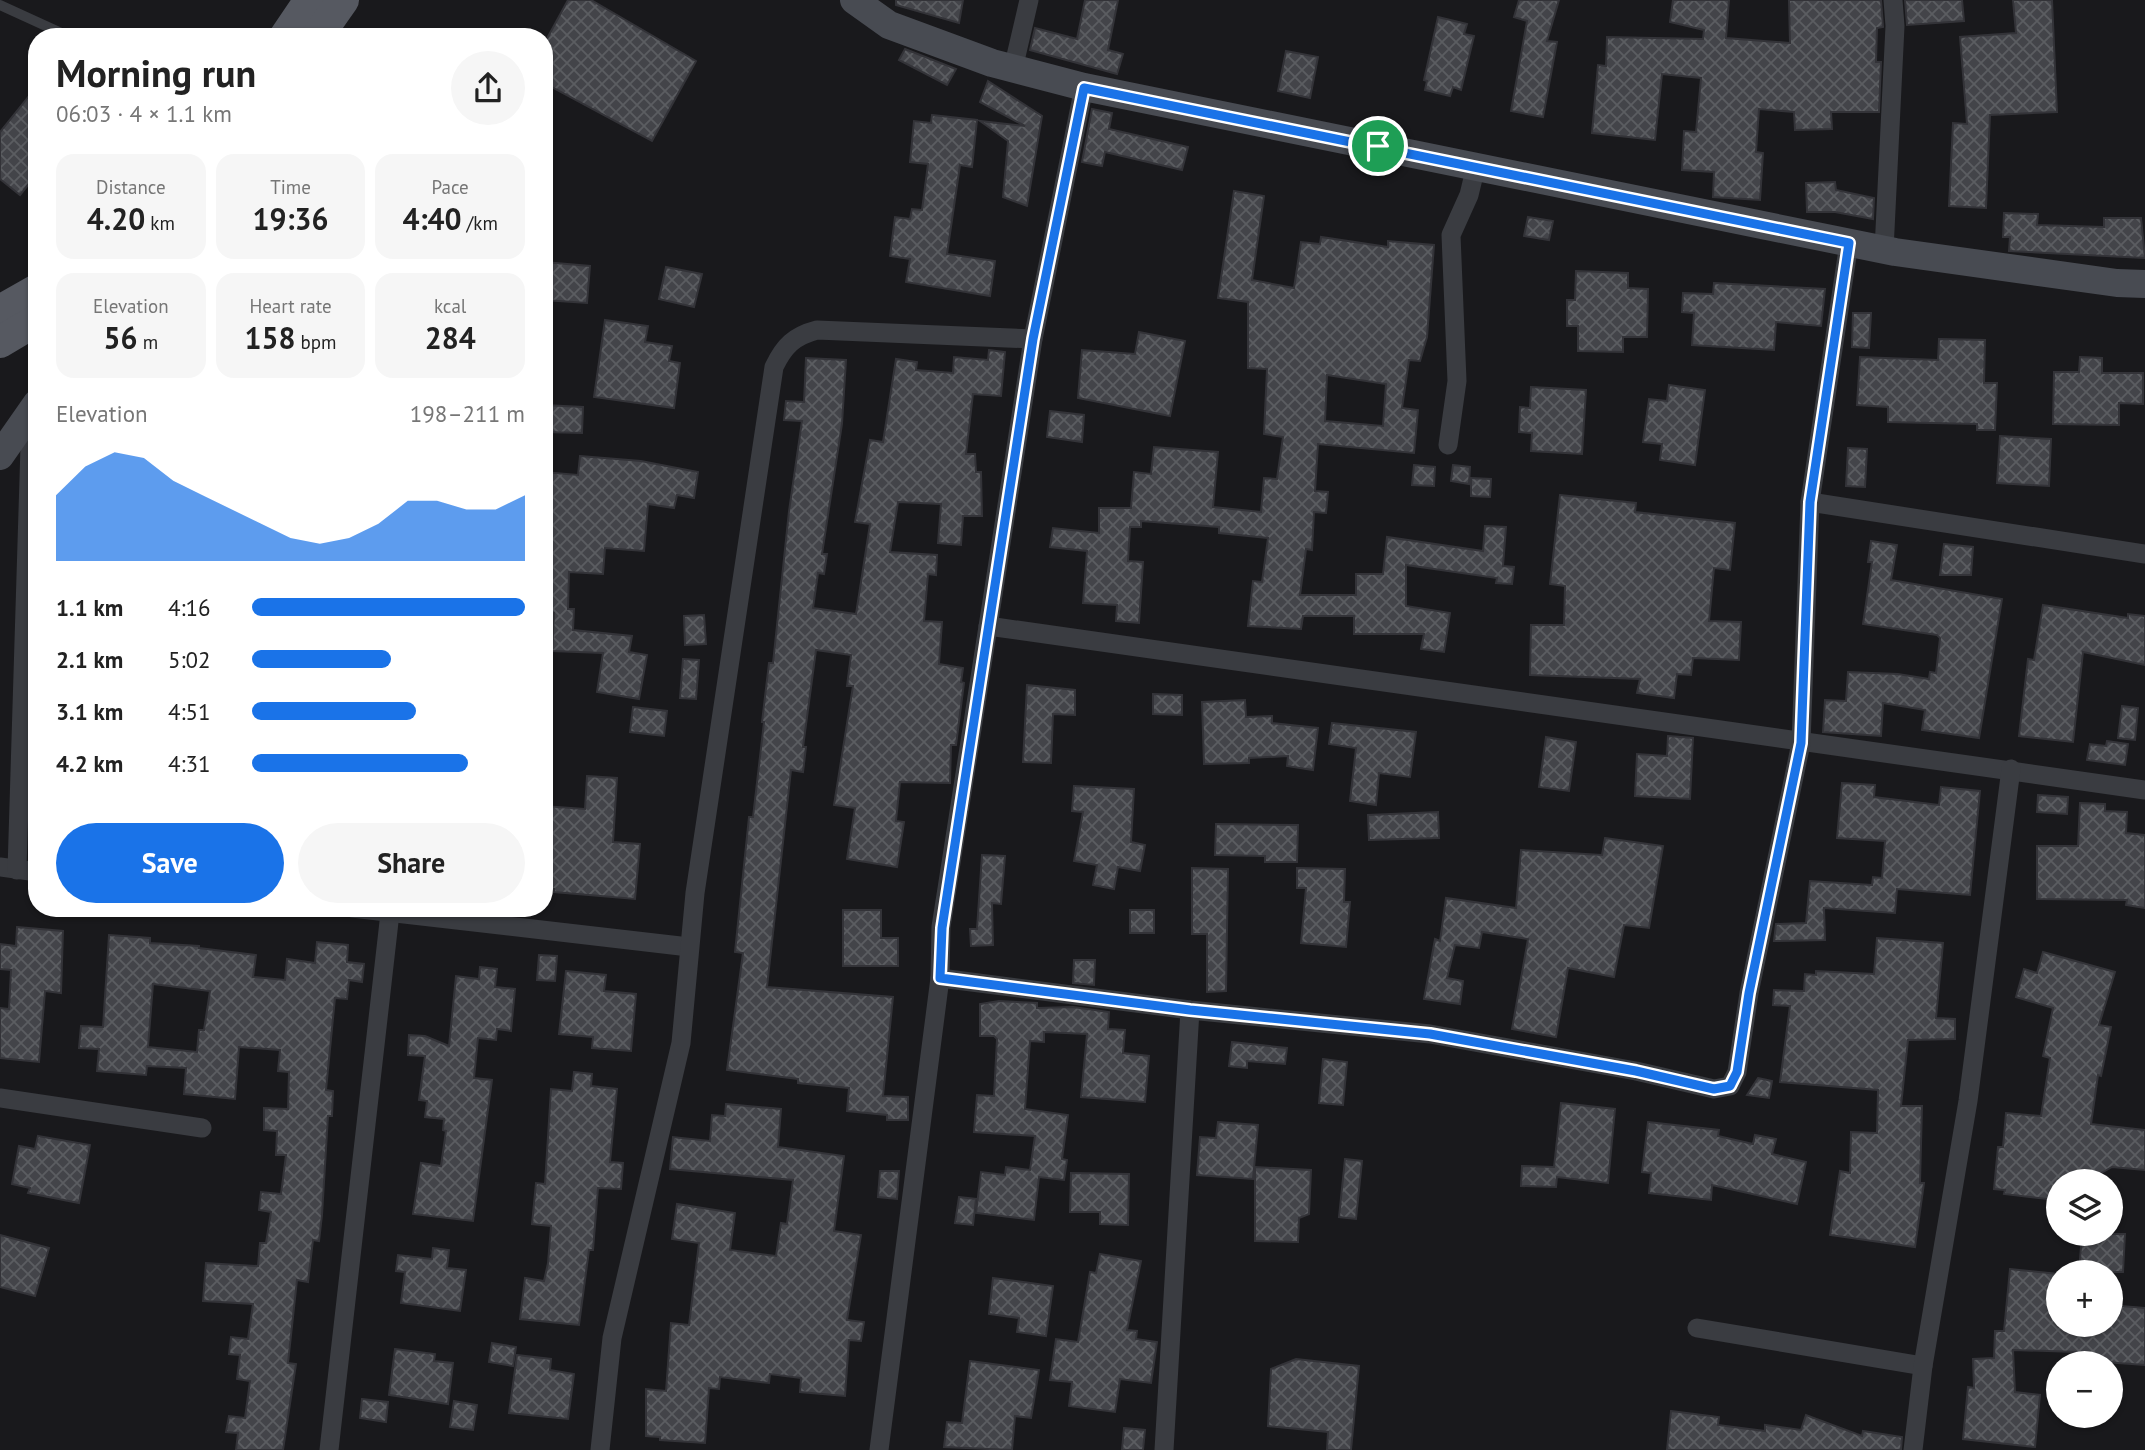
<!DOCTYPE html>
<meta charset="utf-8">
<style>
:root{--surface:#fff;--page:#f6f6f6;--text:#222;--muted:#767676;--accent:#1a73e8}
body{margin:0;font-family:"PT Sans",sans-serif;background:var(--page);color:var(--text);height:100vh;display:flex;flex-direction:column;font-size:26px;white-space:nowrap}
*{box-sizing:border-box;margin:0}
p{font-size:23px;color:var(--muted)}
.icon{flex:none;width:38px;height:38px;fill:none;stroke:currentColor;stroke-width:2;stroke-linecap:round;stroke-linejoin:round}
.map{position:relative;flex:1;overflow:hidden}
.drawer{position:absolute;left:28px;top:28px;width:525px;height:889px;display:flex;flex-direction:column;background:var(--surface);border-radius:28px;box-shadow:0 2px 5px #0004}
.drawer>*{flex:none}
.fabs{position:absolute;left:2046px;top:1169px;display:grid;gap:14px}
.fabs a{display:grid;place-items:center;width:77px;height:77px;border-radius:50%;background:var(--surface);box-shadow:0 2px 5px #0004;font-size:35px}
.pin{position:absolute;display:grid;place-items:center;width:60px;height:60px;color:#fff;margin:-30px;border:4px solid #fff;border-radius:50%;box-shadow:0 2px 7px #0007}
.round{display:grid;place-items:center;flex:none;width:74px;height:74px;border-radius:37px;background:var(--page)}
.overview{display:flex;align-items:center;justify-content:space-between;height:119px;padding:0 28px}
h1{font-size:38px;font-weight:700;line-height:52px}
.stats{display:grid;grid-template-columns:repeat(3,1fr);gap:10px;height:119px;padding:7px 28px}
.stats div{display:grid;align-content:center;border-radius:18px;background:var(--page);text-align:center}
.stats b{font-size:30px;font-weight:700}
.stats small{font-size:19px;font-weight:400}
.stats p{font-size:19px}
.chart{height:196px;padding:14px 28px}
.chart p{display:flex;justify-content:space-between}
.chart svg{width:100%;height:126px;margin-top:7px;fill:var(--accent);opacity:.7}
.action{display:flex;gap:14px;margin-top:auto;padding:14px 28px}
.action a{flex:1;height:80px;border-radius:42px;background:var(--accent);color:#fff;font-size:28px;font-weight:700;line-height:80px;text-align:center}
.action a+a{background:var(--page);color:var(--text)}
ul{padding:0 28px;list-style:none;font-size:23px}
li{display:grid;grid-template-columns:112px 84px 1fr;align-items:center;height:52px}
li i{height:18px;border-radius:9px;background:var(--accent)}
.map>svg:first-child{display:block}
.building{fill:url(#building-cross-hatch);stroke:#333338;stroke-width:2;fill-rule:evenodd}
.lines{fill:none;stroke-linecap:round;stroke-linejoin:round}
.lane{stroke:#3a3c41;stroke-width:10}
.street{stroke:#3a3c41;stroke-width:19}
.secondary{stroke:#484b52;stroke-width:28}
.primary{stroke:#565961;stroke-width:32}
.route-casing{stroke:#fff;stroke-width:14}
.route{stroke:#1a73e8;stroke-width:9}
</style>
<div class="map">
<svg width="2145" height="1450" viewBox="0 0 2145 1450">
<defs>
<pattern id="building-cross-hatch" width="8" height="8" patternUnits="userSpaceOnUse" patternTransform="scale(1.75)"><rect width="8" height="8" fill="#434449"/><path d="M0 0l8 8M0 8l8-8" fill="none" stroke="#5b5d61"/></pattern>
</defs>
<rect width="100%" height="100%" fill="#19191c"/>
<!-- building -->
<g class="building">
<polygon points="568,0 591,0 696,61 652,141 544,83 544,44"/>
<polygon points="896,0 963,0 959,23 896,5"/>
<polygon points="1085,0 1118,0 1108,50 1123,54 1117,74 1030,50 1035,28 1077,39"/>
<polygon points="1519,0 1559,0 1547,41 1557,42 1543,117 1511,111 1527,21 1514,17"/>
<polygon points="1673,0 1729,0 1726,38 1790,43 1789,0 1881,0 1883,27 1877,28 1876,62 1881,62 1879,112 1831,112 1832,129 1795,130 1794,112 1759,109 1756,152 1763,153 1760,200 1713,197 1714,172 1682,170 1684,131 1696,132 1701,78 1662,74 1655,140 1592,133 1598,65 1606,66 1607,37 1703,39 1704,30 1670,22"/>
<polygon points="1905,0 1962,0 1964,21 1907,25"/>
<polygon points="2013,0 2052,0 2057,112 1990,115 1986,208 1949,206 1953,123 1967,124 1960,37 2016,33"/>
<polygon points="1438,17 1467,24 1464,34 1474,36 1461,90 1453,87 1450,96 1425,90 1427,81 1424,80"/>
<polygon points="905,49 956,69 947,85 899,60"/>
<polygon points="1286,51 1318,57 1310,98 1278,91"/>
<polygon points="988,81 1042,116 1027,206 1003,197 1008,141 980,121 1025,126 980,102"/>
<polygon points="37,86 37,174 20,195 0,179 0,132"/>
<polygon points="1092,109 1112,113 1109,129 1188,147 1182,170 1105,152 1102,166 1082,162"/>
<polygon points="932,115 977,120 972,167 960,165 947,254 995,261 990,296 906,282 910,259 890,256 895,217 910,219 912,209 922,210 928,164 910,162 914,121 931,123"/>
<polygon points="1835,182 1836,190 1874,198 1873,219 1835,212 1807,212 1806,183"/>
<path d="M1234,191L1264,196L1252,280L1294,288L1301,242L1320,244L1321,237L1388,247V241L1434,245L1427,337L1420,361L1409,360L1402,408L1418,410L1414,453L1318,444L1315,491L1328,492L1326,513L1314,512L1312,550L1306,549L1300,595H1356V574H1383L1387,537L1483,551L1485,526L1506,527L1503,566L1514,567L1512,584L1496,583L1497,578L1406,565V606L1450,613L1444,652L1421,649L1424,634H1354V616H1303L1301,629L1248,626L1253,581L1262,582L1268,538L1219,533V527L1141,521V527H1130L1128,561L1143,562L1139,623L1116,621L1117,605L1083,603L1087,551L1050,547L1053,528L1099,533V508H1131L1134,472L1151,474L1154,447L1218,452L1213,507L1261,512L1264,478L1277,479L1283,437L1264,434L1267,369L1248,368V302L1218,298ZM1327,375L1386,384L1383,426L1325,421Z"/>
<polygon points="2004,213 2038,214 2037,225 2104,227 2104,218 2141,218 2145,258 2009,251 2010,237 2003,237"/>
<polygon points="1528,217 1553,221 1549,240 1524,236"/>
<polygon points="544,262 590,266 587,303 544,300"/>
<polygon points="666,267 702,274 694,307 659,299"/>
<polygon points="1576,271 1628,273 1628,288 1648,289 1647,337 1623,337 1623,352 1578,351 1578,326 1567,326 1567,300 1575,300"/>
<polygon points="1714,283 1825,289 1821,326 1776,322 1774,350 1692,345 1694,313 1682,312 1683,293 1713,294"/>
<polygon points="1853,313 1871,313 1869,348 1852,347"/>
<polygon points="605,320 648,326 645,342 672,346 669,361 680,363 674,408 594,397"/>
<polygon points="1139,332 1185,341 1170,416 1078,398 1082,350 1135,354"/>
<polygon points="1939,339 1985,340 1984,383 1997,383 1995,430 1977,430 1977,424 1888,422 1888,407 1857,405 1860,357 1938,360"/>
<polygon points="989,350 1005,352 1001,396 973,394 966,454 975,454 976,472 981,472 982,516 963,516 961,545 938,543 941,504 898,502 890,552 937,555 936,575 928,574 924,621 942,622 939,664 963,668 961,682 964,683 956,745 951,745 950,783 900,782 896,821 904,822 897,867 847,859 855,808 834,805 853,686 847,686 851,655 816,650 803,747 806,747 803,772 791,770 767,987 893,997 883,1096 908,1097 908,1120 887,1120 887,1115 847,1111 849,1088 798,1083 798,1079 727,1070 743,953 735,952 749,817 753,817 764,722 762,722 769,663 773,663 789,511 802,421 784,420 786,401 804,402 806,358 846,360 842,424 822,554 827,554 824,574 818,573 813,608 856,614 870,524 855,522 870,440 883,442 896,359 917,362 916,370 953,373 954,357 988,360"/>
<polygon points="2080,357 2102,358 2102,373 2143,373 2143,404 2119,403 2119,425 2053,424 2054,372 2079,372"/>
<polygon points="1669,385 1705,390 1695,465 1660,460 1662,444 1643,442 1649,399 1667,401"/>
<polygon points="1531,387 1586,390 1582,454 1531,451 1532,433 1519,432 1520,407 1530,408"/>
<polygon points="544,405 583,407 582,433 544,432"/>
<polygon points="1050,411 1084,415 1082,442 1047,437"/>
<polygon points="2000,436 2051,439 2049,486 1997,483"/>
<polygon points="1848,448 1867,449 1865,487 1846,486"/>
<polygon points="580,456 641,461 698,472 694,498 677,495 674,508 648,504 644,551 605,548 603,574 569,572 568,609 574,609 573,630 632,636 629,652 647,655 639,699 597,692 603,653 552,651 554,613 544,612 544,472 578,475"/>
<polygon points="1414,465 1435,467 1434,486 1412,485"/>
<polygon points="1453,465 1470,467 1469,484 1451,481"/>
<polygon points="1471,478 1491,479 1490,497 1471,496"/>
<polygon points="1560,495 1636,503 1635,512 1735,523 1730,570 1714,568 1709,621 1741,622 1739,660 1693,658 1691,675 1677,674 1674,698 1637,693 1640,679 1530,675 1531,625 1564,625 1565,586 1550,584"/>
<polygon points="1871,541 1897,545 1891,580 2002,599 1979,738 1922,730 1925,710 1883,703 1881,736 1823,732 1825,700 1846,701 1848,672 1898,674 1929,679 1930,672 1936,673 1940,638 1937,635 1863,624 1872,562 1868,562"/>
<polygon points="1944,544 1973,547 1971,575 1940,575"/>
<polygon points="2043,605 2128,618 2128,614 2145,616 2145,665 2083,652 2073,742 2019,736 2028,659 2034,660"/>
<polygon points="704,615 706,644 685,645 684,616"/>
<polygon points="683,659 699,660 696,699 680,698"/>
<polygon points="1027,685 1075,690 1075,715 1053,714 1051,763 1023,762"/>
<polygon points="1153,694 1182,695 1182,715 1153,714"/>
<polygon points="1245,700 1246,717 1272,716 1272,723 1318,728 1313,770 1287,766 1288,756 1249,758 1249,763 1204,764 1202,702"/>
<polygon points="2122,706 2138,708 2135,740 2118,738"/>
<polygon points="633,707 667,711 664,736 630,732"/>
<polygon points="1332,723 1416,732 1410,777 1379,773 1376,805 1350,801 1356,748 1329,744"/>
<polygon points="1668,736 1693,738 1690,799 1635,796 1637,754 1667,756"/>
<polygon points="1546,737 1576,742 1569,791 1539,787"/>
<polygon points="2107,741 2128,744 2125,765 2087,760 2090,744 2106,746"/>
<polygon points="587,776 617,778 613,842 640,844 635,899 554,892 554,889 544,888 544,806 585,809"/>
<polygon points="1842,783 1875,785 1874,797 1939,805 1941,787 1980,791 1970,895 1897,889 1895,913 1824,908 1825,940 1774,941 1776,924 1806,923 1810,881 1872,885 1873,877 1882,878 1885,841 1837,838"/>
<polygon points="1074,786 1134,789 1131,842 1145,845 1140,871 1118,867 1114,889 1093,885 1097,865 1074,861 1083,812 1072,811"/>
<polygon points="2038,795 2068,797 2067,814 2037,812"/>
<polygon points="2080,803 2105,804 2105,811 2127,812 2126,833 2145,835 2145,908 2126,905 2127,900 2037,899 2037,846 2078,846"/>
<polygon points="1438,812 1439,838 1369,840 1368,815"/>
<polygon points="1216,824 1298,825 1297,862 1265,862 1265,856 1215,855"/>
<polygon points="1605,838 1663,846 1649,928 1624,925 1614,977 1568,968 1556,1037 1512,1029 1528,939 1482,932 1479,948 1455,945 1447,978 1463,981 1460,1004 1424,999 1435,939 1440,941 1446,898 1516,908 1521,850 1602,855"/>
<polygon points="982,855 1005,856 1001,904 992,903 993,945 971,946 970,929 977,929"/>
<polygon points="1192,868 1228,869 1226,991 1207,992 1207,934 1192,934"/>
<polygon points="1297,868 1345,869 1344,902 1350,902 1346,947 1301,943 1306,888 1297,888"/>
<polygon points="843,910 881,910 881,938 898,938 898,966 843,966"/>
<rect x="1130" y="910" width="24" height="23"/>
<polygon points="17,927 63,931 61,993 45,991 39,1062 0,1058 0,1008 9,1009 11,970 0,969 0,944 16,946"/>
<path d="M109,935L150,938V943L199,946V948L256,955L253,977L285,980L287,959L315,963L317,942L348,945L347,962L364,964L362,982L349,980L347,999L335,998L326,1090L333,1091L332,1116H328L322,1215L319,1241L313,1240L308,1282L297,1280L288,1363L296,1364L283,1450H236L238,1433L226,1432L229,1416L245,1418L250,1381L237,1379L240,1355L229,1354L231,1337L248,1339L253,1304L203,1301L206,1263L258,1266L260,1243H266L271,1212L259,1210L261,1192L281,1194L286,1155H276L277,1131L264,1130V1108L288,1109L289,1072L278,1071L280,1050L239,1047L235,1099L184,1094L186,1068L147,1066L146,1075L97,1071L99,1049L79,1048L81,1026L103,1027ZM153,984L210,991L204,1030H199L197,1052L148,1047Z"/>
<polygon points="1877,938 1943,943 1936,1018 1955,1019 1955,1039 1908,1040 1901,1106 1922,1106 1920,1183 1924,1183 1915,1247 1830,1235 1840,1171 1850,1173 1851,1132 1877,1133 1878,1090 1780,1082 1790,1006 1773,1005 1774,990 1804,991 1805,974 1816,975 1816,971 1874,974"/>
<polygon points="2043,952 2115,972 2099,1025 2111,1027 2101,1076 2098,1075 2091,1124 2145,1130 2145,1170 2112,1167 2087,1181 2058,1181 2055,1200 2004,1194 2005,1190 1994,1189 1998,1147 2003,1147 2006,1113 2041,1116 2050,1058 2043,1056 2053,1008 2016,997 2024,969 2037,973"/>
<polygon points="539,955 557,956 555,981 537,980"/>
<polygon points="1074,960 1095,960 1094,985 1073,983"/>
<polygon points="480,967 497,969 495,987 515,989 511,1031 497,1029 496,1040 478,1038 474,1078 492,1080 473,1221 413,1214 421,1163 441,1166 446,1131 443,1130 444,1119 425,1117 427,1101 419,1100 425,1056 408,1055 409,1035 425,1036 449,1046 456,976 479,979"/>
<polygon points="566,971 606,975 604,991 636,994 631,1051 592,1048 593,1037 559,1034"/>
<polygon points="999,1001 1037,1003 1037,1008 1073,1007 1109,1012 1108,1029 1125,1030 1123,1053 1149,1056 1145,1102 1081,1097 1087,1034 1044,1032 1044,1042 1030,1041 1025,1109 1068,1115 1062,1159 1067,1160 1064,1180 1039,1177 1034,1220 976,1213 981,1172 1005,1175 1006,1167 1030,1170 1035,1136 974,1132 977,1095 994,1096 997,1039 994,1036 980,1036 980,1004"/>
<polygon points="1232,1042 1287,1048 1285,1064 1247,1061 1247,1068 1229,1066"/>
<polygon points="1323,1059 1347,1062 1343,1105 1319,1103"/>
<polygon points="574,1072 592,1074 591,1086 617,1089 610,1162 623,1163 621,1189 598,1188 593,1250 589,1250 579,1325 520,1319 525,1278 544,1281 548,1263 551,1226 532,1224 536,1183 545,1184 551,1089 572,1091"/>
<polygon points="1758,1078 1772,1081 1769,1098 1747,1095"/>
<polygon points="1561,1103 1615,1109 1608,1183 1557,1177 1556,1187 1521,1186 1522,1166 1554,1167"/>
<polygon points="726,1104 781,1109 778,1147 844,1156 834,1231 861,1235 847,1320 864,1322 861,1341 849,1340 845,1396 800,1392 801,1378 770,1374 769,1383 720,1377 719,1389 709,1388 705,1443 660,1440 660,1437 646,1436 646,1389 666,1391 671,1323 689,1325 699,1243 672,1239 677,1204 735,1213 730,1250 776,1256 781,1223 787,1224 793,1180 670,1169 673,1137 710,1141 712,1115 725,1116"/>
<polygon points="1218,1122 1258,1125 1253,1179 1197,1175 1200,1137 1216,1138"/>
<polygon points="1648,1122 1719,1130 1718,1136 1753,1144 1755,1135 1776,1139 1772,1154 1806,1162 1797,1204 1712,1185 1711,1200 1649,1193 1651,1173 1642,1172"/>
<polygon points="38,1136 90,1145 79,1203 28,1193 30,1188 12,1184 19,1146 35,1149"/>
<polygon points="1345,1159 1362,1161 1356,1219 1339,1217"/>
<polygon points="1255,1167 1311,1170 1309,1214 1299,1218 1298,1242 1255,1241"/>
<polygon points="880,1171 899,1171 897,1199 878,1197"/>
<polygon points="1071,1173 1129,1174 1128,1225 1100,1224 1100,1212 1070,1212"/>
<polygon points="959,1197 976,1199 973,1225 955,1223"/>
<polygon points="2082,1234 2125,1234 2123,1272 2079,1272"/>
<polygon points="0,1235 49,1248 35,1296 0,1287"/>
<polygon points="433,1248 449,1250 447,1268 466,1270 460,1311 401,1303 405,1272 396,1271 398,1255 432,1259"/>
<polygon points="1100,1254 1141,1261 1127,1330 1137,1331 1136,1339 1157,1342 1151,1383 1120,1379 1115,1412 1069,1406 1072,1382 1050,1380 1056,1339 1078,1342 1090,1272 1096,1273"/>
<polygon points="2010,1269 2058,1274 2058,1325 2110,1325 2110,1305 2145,1308 2145,1365 2077,1360 2077,1352 2013,1350 2015,1392 2040,1395 2035,1447 1963,1439 1968,1387 1974,1388 1973,1359 1994,1358 1995,1331 2004,1331"/>
<polygon points="993,1278 1053,1286 1046,1336 1017,1332 1019,1318 989,1314"/>
<polygon points="492,1343 516,1347 513,1366 489,1362"/>
<polygon points="395,1349 435,1354 434,1361 453,1363 448,1404 389,1395"/>
<polygon points="517,1355 551,1359 550,1370 574,1374 568,1419 509,1413"/>
<polygon points="1296,1359 1359,1366 1351,1450 1327,1450 1328,1432 1268,1426 1271,1369"/>
<polygon points="970,1361 1039,1370 1031,1418 1015,1416 1012,1450 944,1447 947,1422 962,1423"/>
<polygon points="362,1399 388,1402 386,1422 360,1418"/>
<polygon points="454,1401 477,1405 473,1430 450,1427"/>
<polygon points="1671,1411 1719,1417 1718,1425 1765,1431 1765,1425 1801,1430 1806,1415 1862,1436 1863,1431 1902,1437 1901,1450 1667,1450"/>
<polygon points="1124,1428 1145,1430 1143,1450 1122,1450"/>
</g>
<g class="lines">
<!-- lane -->
<polyline class="lane" points="0,5 70,37"/>
<!-- street -->
<g class="street">
<polyline points="1013,69 1029,0"/>
<polyline points="1884,250 1895,26 1893,0"/>
<polyline points="1448,445 1457,381 1451,235 1469,195 1476,166"/>
<polyline points="1810,502 2145,554"/>
<polyline points="988,626 2145,790"/>
<polyline points="0,867 37,872"/>
<polyline points="17,870 31,413"/>
<polyline points="352,908 689,947"/>
<polyline points="940,978 1190,1010 1430,1034 1636,1071 1714,1089 1730,1086 1737,1072 1749,993 1801,743 1810,502 1849,243"/>
<polyline points="0,1098 202,1128"/>
<polyline points="1697,1328 1923,1366"/>
<polyline points="329,1450 390,913"/>
<path d="M600,1450L612,1338L681,1043L695,893L774,367C784,346 794,336 817,330L1033,339"/>
<polyline points="879,1450 940,978 941,927 1033,339 1084,87"/>
<polyline points="1164,1450 1190,1010"/>
<polyline points="1913,1450 1923,1366 1968,1101 2011,769"/>
</g>
<!-- secondary -->
<g class="secondary">
<polyline points="854,0 889,25 992,63 1084,87 1895,252 2117,283 2145,284"/>
<polyline points="0,456 37,403"/>
</g>
<!-- primary -->
<g class="primary">
<polyline points="285,37 310,0"/>
<polyline points="317,37 343,0"/>
<polyline points="0,311 37,290"/>
<polyline points="0,342 37,320"/>
</g>
</g>
<g class="lines">
<!-- route casing -->
<g class="route-casing">
<polygon id="route" points="1084,88 1849,243 1810,502 1801,743 1749,993 1737,1072 1730,1086 1714,1089 1636,1071 1430,1034 1190,1010 940,978 942,928 1033,339"/>
</g>
<!-- route -->
<use href="#route" class="route"/>
</g>
</svg>
<div class="fabs">
<a><svg class="icon" aria-label="layers" viewBox="0 0 24 24"><path d="M12 4l9 5-9 5-9-5zM3 14l9 5 9-5"/></svg></a>
<a>+</a>
<a>−</a>
</div>
<div class="pin" style="left:1378px;top:146px;background:#1e9e55"><svg class="icon" aria-label="arrive" viewBox="0 0 24 24"><path d="M6 21V4h12l-3 4 3 4H6"/></svg></div>
<section class="drawer">
<div class="overview"><div><h1>Morning run</h1><p>06:03 · 4 × 1.1 km</p></div><a class="round"><svg class="icon" aria-label="share" viewBox="0 0 24 24"><path d="M12 15V3M7 8l5-5 5 5M5 13v7h14v-7"/></svg></a></div>
<div class="stats">
<div><p>Distance</p><b>4.20<small> km</small></b></div>
<div><p>Time</p><b>19:36</b></div>
<div><p>Pace</p><b>4:40<small> /km</small></b></div>
</div>
<div class="stats">
<div><p>Elevation</p><b>56<small> m</small></b></div>
<div><p>Heart rate</p><b>158<small> bpm</small></b></div>
<div><p>kcal</p><b>284</b></div>
</div>
<div class="chart"><p><span>Elevation</span>198–211 m</p>
<svg viewBox="0 0 160 44" preserveAspectRatio="none"><path d="M0 44V21L10 11L20 6L30 8L40 16L50 21L60 26L70 31L80 36L90 38L100 36L110 31L120 23L130 23L140 26L150 26L160 21V44z"/></svg>
</div>
<ul>
<li><b>1.1 km</b>4:16<i style="width:100%"></i></li>
<li><b>2.1 km</b>5:02<i style="width:51%"></i></li>
<li><b>3.1 km</b>4:51<i style="width:60%"></i></li>
<li><b>4.2 km</b>4:31<i style="width:79%"></i></li>
</ul>
<div class="action"><a>Save</a><a>Share</a></div>
</section>
</div>
